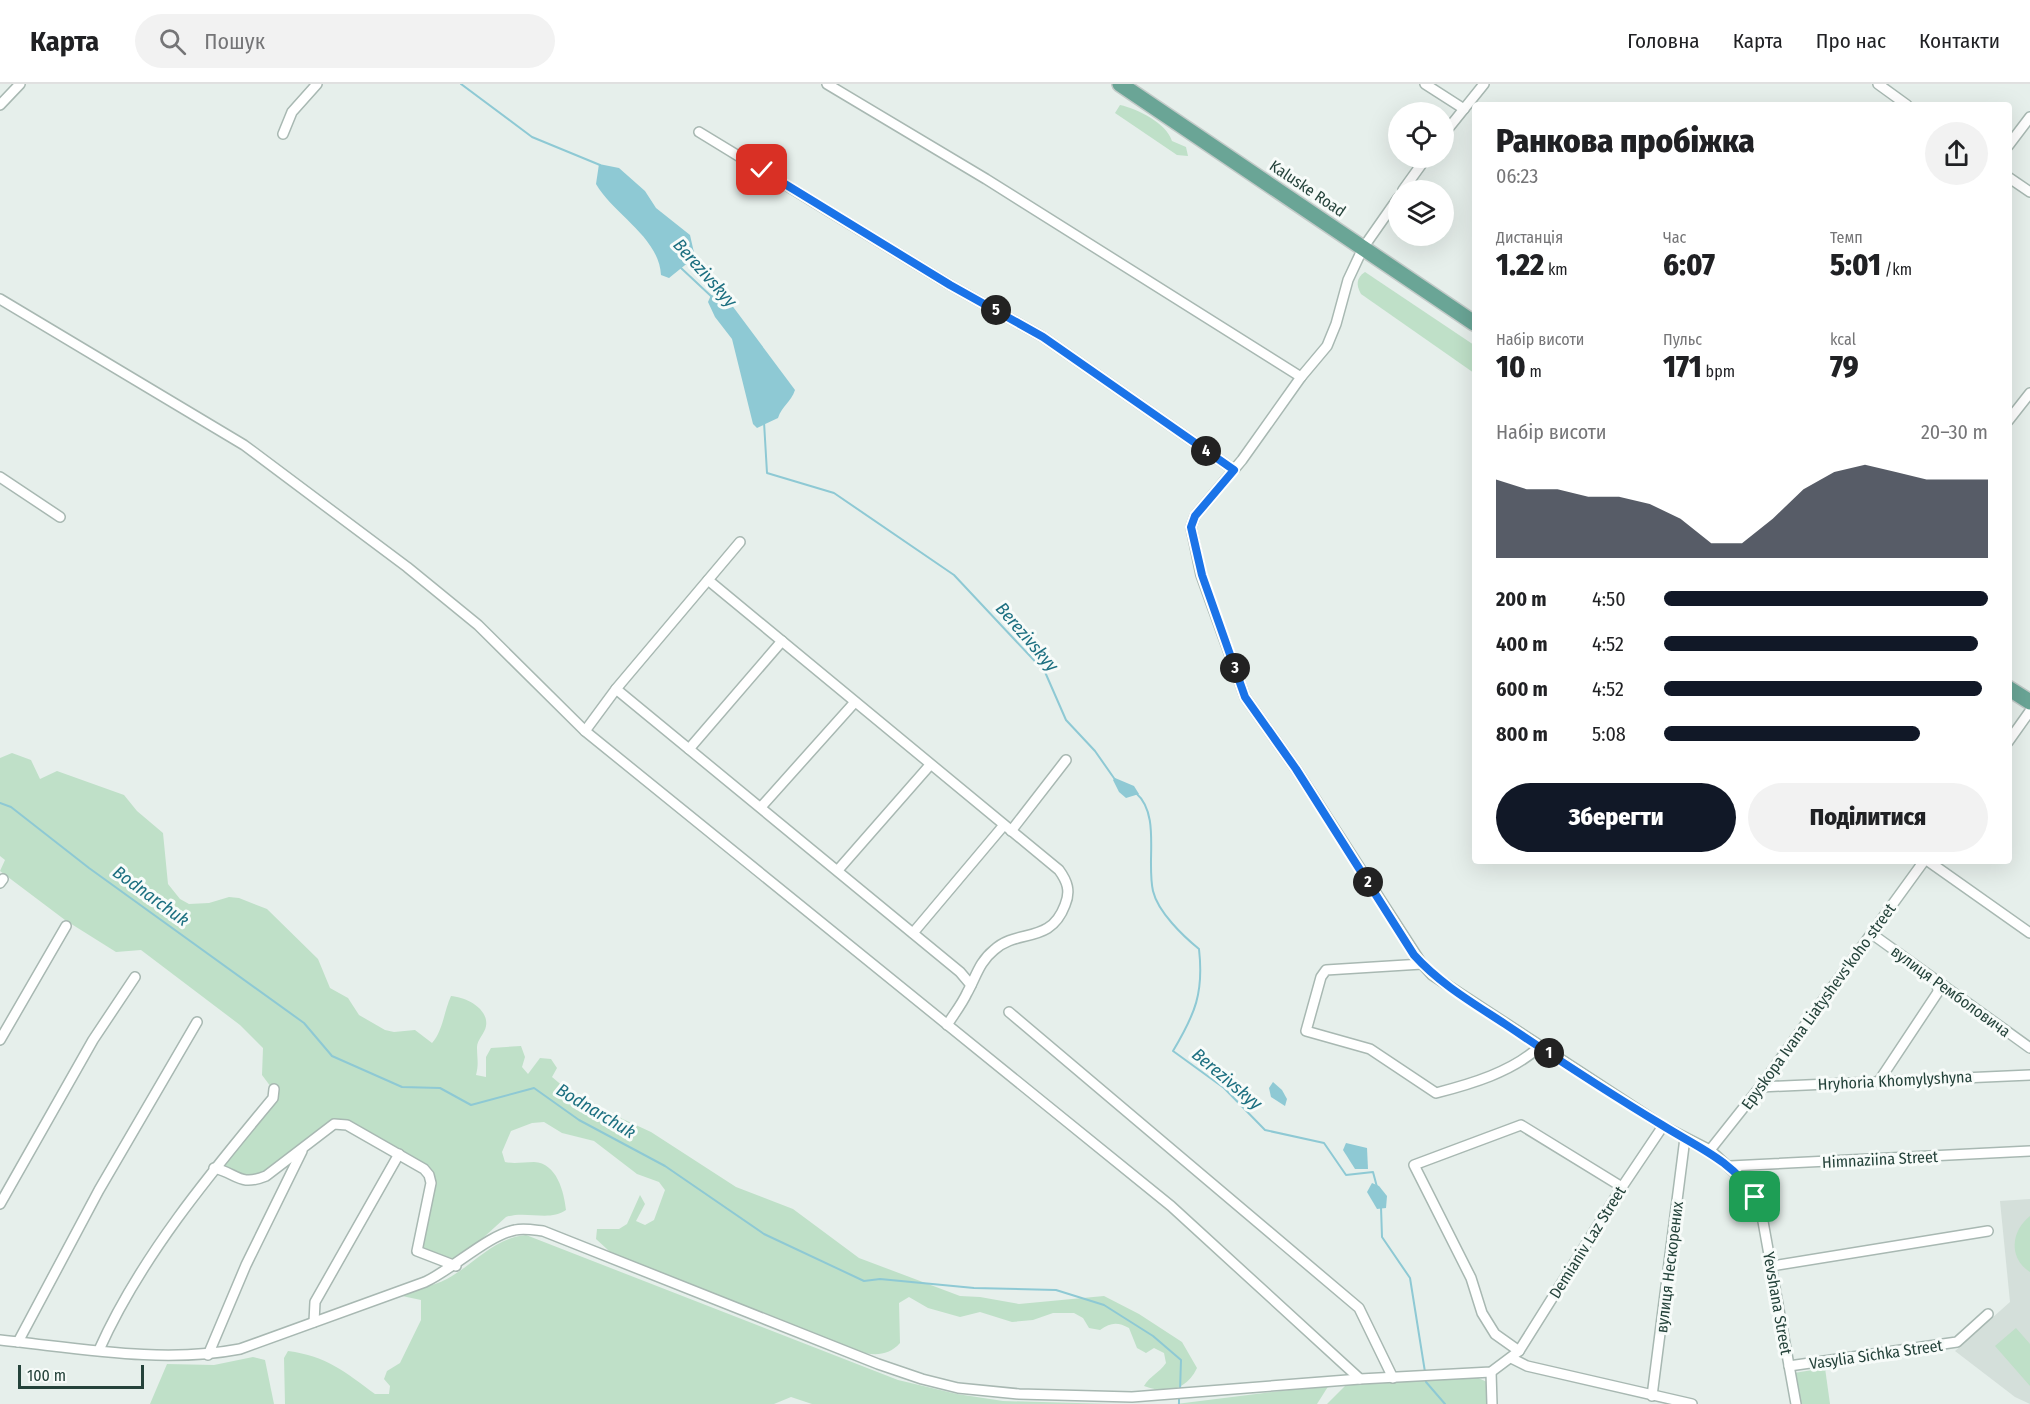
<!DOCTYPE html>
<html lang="uk">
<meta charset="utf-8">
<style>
:root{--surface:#fff;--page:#f2f2f2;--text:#202124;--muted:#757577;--line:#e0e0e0;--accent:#111827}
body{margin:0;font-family:"Fira Sans Condensed",sans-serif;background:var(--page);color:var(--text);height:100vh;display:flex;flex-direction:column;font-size:22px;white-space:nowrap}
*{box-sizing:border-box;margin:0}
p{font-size:20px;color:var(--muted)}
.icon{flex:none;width:33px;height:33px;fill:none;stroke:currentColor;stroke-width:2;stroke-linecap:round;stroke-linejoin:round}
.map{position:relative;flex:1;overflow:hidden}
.details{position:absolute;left:1472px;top:18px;width:540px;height:762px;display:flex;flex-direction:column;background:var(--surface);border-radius:6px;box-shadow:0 6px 24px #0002}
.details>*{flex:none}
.fabs{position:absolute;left:1388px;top:18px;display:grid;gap:12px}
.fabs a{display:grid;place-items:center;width:66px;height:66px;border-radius:50%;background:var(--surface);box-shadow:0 6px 24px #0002;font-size:30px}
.scale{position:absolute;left:18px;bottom:15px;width:126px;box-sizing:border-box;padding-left:6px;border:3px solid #24423a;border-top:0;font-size:16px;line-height:21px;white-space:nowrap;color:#24423a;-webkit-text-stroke:4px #f7fbf9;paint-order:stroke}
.pin{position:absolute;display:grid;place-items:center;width:51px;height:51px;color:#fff;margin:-26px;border-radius:12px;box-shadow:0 3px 9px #0006}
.km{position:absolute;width:30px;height:30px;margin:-15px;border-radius:50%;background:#222;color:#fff;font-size:16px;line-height:30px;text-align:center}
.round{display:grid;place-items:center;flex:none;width:63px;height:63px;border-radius:32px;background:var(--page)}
.headline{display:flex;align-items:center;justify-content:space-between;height:102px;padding:0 24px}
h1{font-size:33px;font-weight:800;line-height:45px}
.figures{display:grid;grid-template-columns:repeat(3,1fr);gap:9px;height:102px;padding:6px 24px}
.figures div{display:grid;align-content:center}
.figures b{font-size:30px;font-weight:800}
.figures small{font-size:16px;font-weight:400}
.figures p{font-size:16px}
.chart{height:168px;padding:12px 24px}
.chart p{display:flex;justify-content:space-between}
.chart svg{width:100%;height:108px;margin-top:6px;fill:var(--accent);opacity:.7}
.action{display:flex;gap:12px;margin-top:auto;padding:12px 24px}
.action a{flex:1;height:69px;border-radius:36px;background:var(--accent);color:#fff;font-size:24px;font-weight:800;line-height:69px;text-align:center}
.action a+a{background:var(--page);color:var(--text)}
ul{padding:0 24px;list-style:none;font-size:20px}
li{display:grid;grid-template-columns:96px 72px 1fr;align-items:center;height:45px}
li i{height:15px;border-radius:8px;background:var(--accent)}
header{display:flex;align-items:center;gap:36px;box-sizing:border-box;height:84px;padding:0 30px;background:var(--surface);border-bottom:2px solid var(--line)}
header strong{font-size:28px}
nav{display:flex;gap:33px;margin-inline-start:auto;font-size:21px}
.search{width:420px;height:54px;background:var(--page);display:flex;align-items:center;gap:15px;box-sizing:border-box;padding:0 21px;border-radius:33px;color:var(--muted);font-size:22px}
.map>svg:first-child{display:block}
.built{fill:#d4dfda}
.green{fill:#bfe0c8}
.water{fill:#8ec9d4}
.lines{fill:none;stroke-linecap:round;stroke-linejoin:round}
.stream{stroke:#8ec9d4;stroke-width:2}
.minor-casing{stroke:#a8b8b2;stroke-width:12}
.primary-casing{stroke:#c2cac8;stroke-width:18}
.minor{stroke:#fff;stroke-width:9}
.primary{stroke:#6aa596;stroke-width:15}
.route-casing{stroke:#fff;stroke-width:12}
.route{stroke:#1a73e8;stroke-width:8}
.labels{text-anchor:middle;stroke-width:6;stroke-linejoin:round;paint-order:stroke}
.street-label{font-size:16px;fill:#24423a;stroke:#f7fbf9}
.water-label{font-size:18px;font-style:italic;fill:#1c6f80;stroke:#f7fbf9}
</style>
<header>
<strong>Карта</strong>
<div class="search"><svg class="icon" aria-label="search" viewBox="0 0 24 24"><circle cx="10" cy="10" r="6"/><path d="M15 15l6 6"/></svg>Пошук</div>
<nav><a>Головна</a><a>Карта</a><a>Про нас</a><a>Контакти</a></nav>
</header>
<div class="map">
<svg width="2030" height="1320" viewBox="0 0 2030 1320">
<rect width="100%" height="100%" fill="#e6efeb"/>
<!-- built -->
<polygon class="built" points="2030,1115 2030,1320 2015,1313 1955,1267 2010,1218 2000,1117"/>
<!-- green -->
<g class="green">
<path d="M1120,21C1138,25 1166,39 1172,57L1186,63L1188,72L1177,71L1115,29Z"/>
<path d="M1365,188L1474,261V289L1361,210C1356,201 1356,194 1365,188Z"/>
<path d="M12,669L31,676L40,695L57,687L124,711L137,727L163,749L168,800L180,815L189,820L209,819L229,813L239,814L267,825L318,875L330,904L348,914L359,931L385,946L394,948L415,946L432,959C443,947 444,927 451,912C465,913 489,924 486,942C485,949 477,956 477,963C477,974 479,980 476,991L486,993V973L491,964L521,962L525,973L522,983L528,990L540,974L551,975L557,984L552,993L577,1014L651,1048L736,1103L793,1125L859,1174L960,1212L980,1213L1019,1220L1104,1212L1139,1230L1182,1258L1197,1284C1186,1307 1166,1310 1144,1302C1150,1292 1159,1289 1166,1279L1164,1269L1154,1264L1146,1269L1137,1264L1129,1244C1118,1238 1111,1238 1100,1246L1089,1244L1083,1234L1074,1229H1053L1033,1236L1012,1238L980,1228L960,1233L928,1224L909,1213L899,1219L900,1259C883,1278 862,1268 840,1263L620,1177L596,1155L597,1145H619L627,1140L640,1111L645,1120L636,1137L645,1141L654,1136L665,1106L659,1098L637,1090L594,1057L562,1049L544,1038L532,1039L511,1047L502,1068L505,1078C515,1080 523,1078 534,1078C557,1079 564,1108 566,1126C549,1138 526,1126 506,1133L461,1174H451L420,1164L429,1086L344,1037L265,1090L252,1095L214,1080L272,1011L271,1003L262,991L263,964L240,941L141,866L116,868L65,836L0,787L5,776L0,772V674Z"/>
<path d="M2030,1132V1188C2008,1174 2011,1147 2030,1132Z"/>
<path d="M526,1151L898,1296L957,1310L1003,1317L1111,1320H812L791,1313L774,1320H285L284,1274L288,1267C327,1272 345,1288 375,1310H389L390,1302L384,1295L387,1287L400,1279L421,1236V1216L402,1212L403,1209C419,1204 439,1201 452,1192C477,1177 495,1154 526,1151Z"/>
<polygon points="2016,1244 2030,1260 2030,1302 1995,1262"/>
<polygon points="253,1273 265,1276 274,1320 150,1320 167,1280 214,1281"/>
<polygon points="1825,1284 1830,1320 1799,1320 1794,1289"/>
<polygon points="1474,1292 1487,1298 1487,1320 1327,1320 1348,1299"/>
<polygon points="1329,1301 1317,1320 1176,1320"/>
</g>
<!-- water -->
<g class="water">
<path d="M599,80L619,84L645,107L656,124L690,151L695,173L669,194L661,191C659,153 614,131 596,100Z"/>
<path d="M711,211L728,216L795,306C791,318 782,322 778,334L757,344L753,340L732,255L715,233L708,218Z"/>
<polygon points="1115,694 1134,702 1139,710 1126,714 1119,708 1113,696"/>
<polygon points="1273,998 1282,1006 1287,1015 1285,1022 1271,1013 1269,1004"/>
<polygon points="1346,1059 1367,1064 1368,1085 1355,1085 1343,1066"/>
<polygon points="1372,1099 1379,1102 1387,1112 1386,1124 1377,1125 1367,1108"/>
</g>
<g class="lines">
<!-- stream -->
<g class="stream">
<polyline points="461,0 532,53 600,81"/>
<polyline points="681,184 712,213"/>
<polyline points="764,338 767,389 834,409 954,491 1045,588 1066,636 1095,667 1116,697"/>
<path d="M1136,709C1161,731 1146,777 1153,807C1158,828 1183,852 1199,865C1204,909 1195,930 1173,967L1224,1004L1265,1046L1324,1059L1346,1091L1373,1088L1377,1103"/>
<polyline points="0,719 11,723 89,784 304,939 332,972 402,1003 440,1004 471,1021 534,1004 579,1036 665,1082 764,1150 864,1197 880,1195 974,1204 1056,1206 1104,1221 1153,1252 1181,1276 1180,1307"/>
<polyline points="1381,1123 1382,1153 1410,1194 1425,1288"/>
<polyline points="1426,1294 1426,1298 1445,1320"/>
<polyline points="1179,1320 1179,1312"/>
</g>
<!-- minor casing -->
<g class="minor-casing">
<g id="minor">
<polyline points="827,0 986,95 1301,293"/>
<polyline points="1425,0 1464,25"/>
<polyline points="1878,0 1907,21"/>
<polyline points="0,21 20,0"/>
<polyline points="699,48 950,201 1043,253 1234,386"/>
<polyline points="283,50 292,28 317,0"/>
<polyline points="1443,51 1484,0"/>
<polyline points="2008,62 2030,33"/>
<polyline points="2008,93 2030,108"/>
<polyline points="1403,106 1426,74"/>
<polyline points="1398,114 1363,164 1348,196 1336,240 1327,262 1301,293 1242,376 1195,432 1191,443 1201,491 1245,613 1296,685 1422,880 1432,891 1663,1042 1710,1066 1748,1101 1762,1132 1796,1320"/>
<polyline points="0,215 244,361 407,483 478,541 585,647 1171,1122 1360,1295"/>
<polyline points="2008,337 2030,309"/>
<polyline points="0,393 60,433"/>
<path d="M708,496L1059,786C1067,797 1071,807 1065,821C1050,861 1018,844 994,866C979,878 976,893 967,909C962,920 954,930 947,941"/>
<polyline points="616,605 960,888 971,901"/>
<polyline points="585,647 616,605 740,458"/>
<polyline points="2008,658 2030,627"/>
<polyline points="689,665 782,557"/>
<polyline points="761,723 855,618"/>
<polyline points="1011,747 1066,676"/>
<polyline points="1928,777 2030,849"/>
<polyline points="838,786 930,681"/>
<polyline points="0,799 3,795"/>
<polyline points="913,849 1004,741"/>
<polyline points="1872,850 2030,964"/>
<path d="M1422,880L1326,886L1321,893L1306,947L1370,965L1436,1009C1471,1000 1512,988 1539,963"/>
<polyline points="1009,928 1359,1224 1393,1294"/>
<polyline points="0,956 66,842"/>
<polyline points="1879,997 1938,908 1937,897"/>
<polyline points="1760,1003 2030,991"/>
<polyline points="1710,1066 1760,1003 1924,777"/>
<polyline points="1730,1082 2030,1067"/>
<path d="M214,1084C237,1089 239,1103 266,1092L334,1040L347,1041L424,1085L429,1091L431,1099L417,1167L456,1182"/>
<polyline points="0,1120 93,956 135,893"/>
<polyline points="1772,1182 1988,1147"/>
<polyline points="314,1238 315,1218 399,1070"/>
<path d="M0,1256C78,1264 162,1280 240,1265L425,1198C453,1185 488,1151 515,1146C524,1144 534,1146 543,1147L878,1280L922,1295L958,1304L1019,1310L1132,1313L1360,1295L1491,1288L1519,1267L1622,1103L1663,1042"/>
<polyline points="18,1258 99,1106 197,938"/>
<path d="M99,1266C140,1174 209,1091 273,1014L274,1005"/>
<polyline points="1519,1267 1495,1250 1482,1229 1471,1194 1414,1081 1521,1041 1622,1103"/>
<polyline points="208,1271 246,1181 302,1067"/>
<polyline points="1511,1274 1527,1282 1692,1320"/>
<polyline points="1789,1282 1957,1258 1988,1230"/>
<polyline points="1491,1288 1492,1320"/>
<polyline points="1652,1312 1685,1054"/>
</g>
</g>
<!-- primary casing -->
<g class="primary-casing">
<g id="primary">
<polyline points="1120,0 1474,239"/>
<polyline points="2008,604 2030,618"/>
</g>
</g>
<!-- minor -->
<use href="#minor" class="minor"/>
<!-- primary -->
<use href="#primary" class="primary"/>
</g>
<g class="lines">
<!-- route casing -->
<g class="route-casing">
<path id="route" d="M762,86L950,201L1043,253L1234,386L1195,432L1191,443L1202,491L1245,613L1296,685L1414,871C1440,900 1473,919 1505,940C1557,975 1609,1009 1662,1041C1697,1063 1732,1076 1755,1113"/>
</g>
<!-- route -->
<use href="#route" class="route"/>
</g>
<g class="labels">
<!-- street labels -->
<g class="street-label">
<text transform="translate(1308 104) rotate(34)" y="6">Kaluske Road</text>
<text transform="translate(1951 907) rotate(36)" y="6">вулиця Ремболовича</text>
<text transform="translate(1818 922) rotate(-54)" y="6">Epyskopa Ivana Liatyshevs'koho street</text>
<text transform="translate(1895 996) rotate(-3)" y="6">Hryhoria Khomylyshyna</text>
<text transform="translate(1880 1075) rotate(-3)" y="6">Himnaziina Street</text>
<text transform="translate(1587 1158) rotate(-58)" y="6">Demianiv Laz Street</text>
<text transform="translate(1669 1183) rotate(-83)" y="6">вулиця Нескорених</text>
<text transform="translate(1778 1219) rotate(80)" y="6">Yevshana Street</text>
<text transform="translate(1876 1270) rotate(-8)" y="6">Vasylia Sichka Street</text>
</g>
<!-- water labels -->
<g class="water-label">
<text transform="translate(705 189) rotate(48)" y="6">Berezivskyy</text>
<text transform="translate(1027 553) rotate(49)" y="6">Berezivskyy</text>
<text transform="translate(151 812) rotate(36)" y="6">Bodnarchuk</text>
<text transform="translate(1227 995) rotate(40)" y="6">Berezivskyy</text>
<text transform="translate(596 1027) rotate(31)" y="6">Bodnarchuk</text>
</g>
</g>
</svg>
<div class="fabs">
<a><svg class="icon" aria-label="locate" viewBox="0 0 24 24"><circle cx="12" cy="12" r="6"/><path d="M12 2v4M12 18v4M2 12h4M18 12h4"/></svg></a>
<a><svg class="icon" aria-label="layers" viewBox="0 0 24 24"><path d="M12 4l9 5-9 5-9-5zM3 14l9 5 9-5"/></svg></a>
</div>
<div class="scale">100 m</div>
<div class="pin" style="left:1755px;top:1113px;background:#1e9e55"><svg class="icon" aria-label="arrive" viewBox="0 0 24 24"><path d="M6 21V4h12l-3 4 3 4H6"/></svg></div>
<div class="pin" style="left:762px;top:86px;background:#d93025"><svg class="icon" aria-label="check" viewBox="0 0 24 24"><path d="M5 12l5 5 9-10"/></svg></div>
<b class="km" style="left:1549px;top:969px">1</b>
<b class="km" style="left:1368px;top:798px">2</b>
<b class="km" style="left:1235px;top:584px">3</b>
<b class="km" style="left:1206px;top:367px">4</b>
<b class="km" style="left:996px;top:226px">5</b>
<section class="details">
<div class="headline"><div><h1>Ранкова пробіжка</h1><p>06:23</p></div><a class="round"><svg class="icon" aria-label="share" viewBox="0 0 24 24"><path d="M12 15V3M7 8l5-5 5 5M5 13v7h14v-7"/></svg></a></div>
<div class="figures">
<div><p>Дистанція</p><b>1.22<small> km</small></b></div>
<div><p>Час</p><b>6:07</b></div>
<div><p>Темп</p><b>5:01<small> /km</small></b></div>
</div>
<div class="figures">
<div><p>Набір висоти</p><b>10<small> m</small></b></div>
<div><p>Пульс</p><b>171<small> bpm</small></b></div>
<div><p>kcal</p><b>79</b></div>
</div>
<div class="chart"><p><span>Набір висоти</span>20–30 m</p>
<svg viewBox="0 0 160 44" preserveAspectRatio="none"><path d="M0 44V12L10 16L20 16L30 19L40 19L50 22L60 28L70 38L80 38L90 28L100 16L110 9L120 6L130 9L140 12L150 12L160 12V44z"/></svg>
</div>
<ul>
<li><b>200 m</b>4:50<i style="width:100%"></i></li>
<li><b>400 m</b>4:52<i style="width:97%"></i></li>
<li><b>600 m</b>4:52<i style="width:98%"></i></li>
<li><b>800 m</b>5:08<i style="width:79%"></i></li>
</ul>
<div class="action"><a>Зберегти</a><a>Поділитися</a></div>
</section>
</div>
